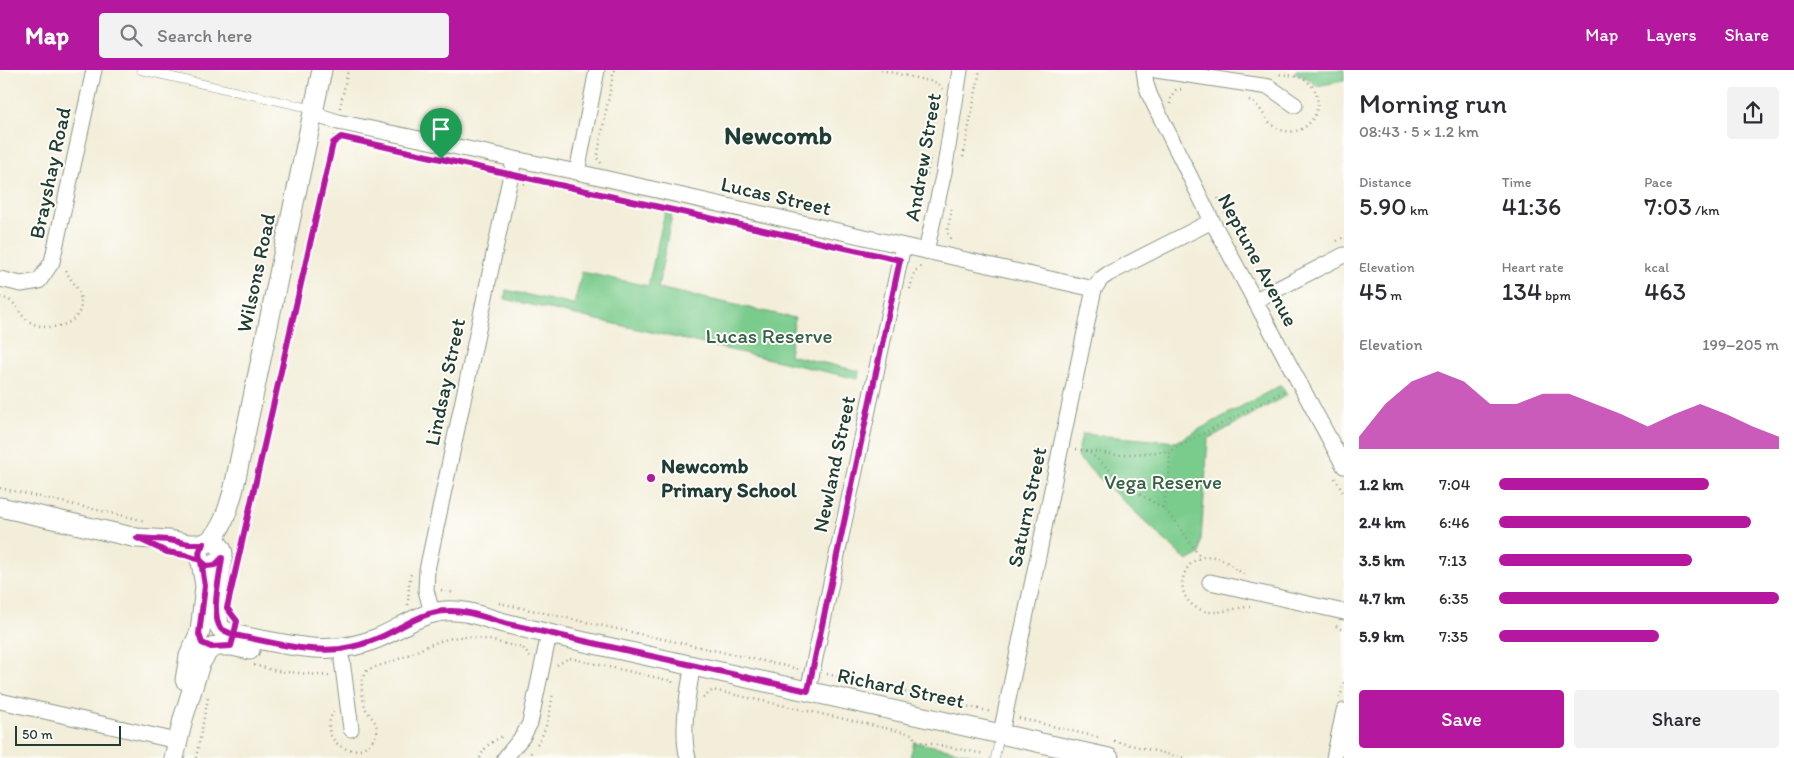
<!DOCTYPE html>
<meta charset="utf-8">
<style>
:root{--surface:#fff;--page:#f2f2f3;--text:#2b2b33;--muted:#7c7c81;--accent:#b5179e}
body{margin:0;font-family:Itim,sans-serif;background:var(--page);color:var(--text);height:100vh;display:flex;flex-direction:column;font-size:19px;white-space:nowrap}
*{box-sizing:border-box;margin:0}
p{font-size:16px;color:var(--muted)}
.icon{flex:none;width:28px;height:28px;fill:none;stroke:currentColor;stroke-width:2;stroke-linecap:round;stroke-linejoin:round}
.map{position:relative;flex:1;overflow:hidden}
.side{display:flex;flex-direction:column;background:var(--surface);width:450px}
.side>*{flex:none}
.scale{position:absolute;left:15px;bottom:12px;width:106px;box-sizing:border-box;padding-left:5px;border:2px solid #1f3d34;border-top:0;font-size:14px;line-height:18px;white-space:nowrap;color:#1f3d34;-webkit-text-stroke:4px #fdfcf7;paint-order:stroke}
.pin{position:absolute;display:grid;place-items:center;width:42px;height:42px;color:#fff;margin:-51px -21px;border-radius:50% 50% 50% 0;rotate:-45deg;box-shadow:0 0 5px #0007}
.pin .icon{rotate:45deg}
.round{display:grid;place-items:center;flex:none;width:52px;height:52px;border-radius:5px;background:var(--page)}
.overview{display:flex;align-items:center;justify-content:space-between;height:85px;padding:0 15px}
h1{font-size:28px;font-weight:600;line-height:38px}
.figures{display:grid;grid-template-columns:repeat(3,1fr);gap:8px;height:85px;padding:5px 15px}
.figures div{display:grid;align-content:center}
.figures b{font-size:25px;font-weight:600}
.figures small{font-size:14px;font-weight:400}
.figures p{font-size:14px}
.chart{height:140px;padding:10px 15px}
.chart p{display:flex;justify-content:space-between}
.chart svg{width:100%;height:90px;margin-top:5px;fill:var(--accent);opacity:.7}
.cta{display:flex;gap:10px;margin-top:auto;padding:10px 15px}
.cta a{flex:1;height:58px;border-radius:5px;background:var(--accent);color:#fff;font-size:20px;font-weight:600;line-height:58px;text-align:center}
.cta a+a{background:var(--page);color:var(--text)}
ul{padding:0 15px;list-style:none;font-size:16px}
li{display:grid;grid-template-columns:80px 60px 1fr;align-items:center;height:38px}
li i{height:12px;border-radius:6px;background:var(--accent)}
header{display:flex;align-items:center;gap:30px;box-sizing:border-box;height:70px;padding:0 25px;background:var(--accent);color:#fff}
header strong{font-size:24px}
nav{display:flex;gap:28px;margin-inline-start:auto;font-size:18px}
.search{width:350px;height:45px;background:var(--page);display:flex;align-items:center;gap:12px;box-sizing:border-box;padding:0 18px;border-radius:5px;color:var(--muted);font-size:19px}
main{display:flex;flex:1;min-height:0}
.map>svg:first-child{display:block}
.green{fill:#7acc8d;stroke:#4c8460}
.lines{fill:none;stroke-linecap:round;stroke-linejoin:round}
.service-casing{stroke:#899686;stroke-width:9}
.minor-casing{stroke:#899686;stroke-width:17}
.tertiary-casing{stroke:#899686;stroke-width:21}
.path{stroke:#899686;stroke-width:2.5;stroke-dasharray:1 4;stroke-linecap:butt}
.service{stroke:#fff;stroke-width:8}
.minor{stroke:#fff;stroke-width:15}
.tertiary{stroke:#fff;stroke-width:19}
.route-casing{stroke:#fff;stroke-width:10}
.route{stroke:#b5179e;stroke-width:6}
.poi-dot{fill:#b5179e;stroke:#fdfcf7;stroke-width:2}
.labels{text-anchor:middle;stroke-width:4;stroke-linejoin:round;paint-order:stroke}
.street-label{font-size:21px;fill:#1f3d34;stroke:#fdfcf7}
.park-label{font-size:21px;fill:#36614a;stroke:#fdfcf7}
.poi-label{font-size:21px;font-weight:bold;fill:#1f3d34;stroke:#fdfcf7;text-anchor:start}
.district-label{font-size:26px;font-weight:bold;fill:#1f3d34;stroke:#fdfcf7}
</style>
<header>
<strong>Map</strong>
<div class="search"><svg class="icon" aria-label="search" viewBox="0 0 24 24"><circle cx="10" cy="10" r="6"/><path d="M15 15l6 6"/></svg>Search here</div>
<nav><a>Map</a><a>Layers</a><a>Share</a></nav>
</header>
<main>
<div class="map">
<svg width="1344" height="688" viewBox="0 0 1344 688">
<rect width="100%" height="100%" fill="#fdfcf7"/>
<filter id="ink" filterUnits="userSpaceOnUse"><feTurbulence type="fractalNoise" baseFrequency=".02" numOctaves="2"/><feDisplacementMap in="SourceGraphic" scale="10" xChannelSelector="R" yChannelSelector="G"/><feConvolveMatrix kernelMatrix="1 2 1 2 8 2 1 2 1" color-interpolation-filters="sRGB"/></filter>
<filter id="wash" filterUnits="userSpaceOnUse"><feTurbulence type="fractalNoise" baseFrequency=".0096" numOctaves="4" result="noise"/><feDisplacementMap in="SourceGraphic" scale="20" xChannelSelector="R" yChannelSelector="G"/><feGaussianBlur stdDeviation="1.12" result="paint"/><feColorMatrix in="noise" values="0 0 0 0 0 0 0 0 0 0 0 0 0 0 0 0 0 1.4 0 .05"/><feComposite in="paint" operator="in"/></filter>
<g filter="url(#wash)">
<rect width="100%" height="100%" fill="#f3eed9"/>
<!-- green -->
<g class="green">
<path d="M1296,0H1344V11L1316,16C1311,9 1303,6 1295,4Z"/>
<polygon points="665,142 672,144 658,218 795,248 789,285 859,301 858,309 505,229 506,220 574,235 582,202 648,216"/>
<polygon points="1281,315 1287,325 1208,369 1200,484 1187,491 1077,387 1082,364 1176,372"/>
<polygon points="914,672 990,688 910,688"/>
</g>
</g>
<g filter="url(#ink)">
<g class="lines">
<!-- service casing -->
<g class="service-casing">
<g id="service">
<polyline points="141,0 314,39"/>
<polyline points="995,688 1000,665"/>
</g>
</g>
<!-- minor casing -->
<g class="minor-casing">
<g id="minor">
<polyline points="1144,0 1146,14 1150,26 1212,151 1344,396"/>
<polyline points="1156,0 1269,17 1295,35"/>
<polyline points="313,44 338,52 577,102 1094,219 1101,209 1108,204 1212,151"/>
<polyline points="577,102 597,0"/>
<polyline points="926,181 944,102 960,0"/>
<polyline points="0,209 21,214 39,211 52,192 94,0"/>
<polyline points="1256,230 1344,185"/>
<polyline points="1210,512 1344,542"/>
<polyline points="432,543 426,520 427,500 514,90"/>
<polyline points="342,590 351,659"/>
<polyline points="808,621 903,176"/>
<polyline points="0,631 177,671"/>
<polyline points="1001,663 1094,219"/>
<polyline points="505,688 523,666 530,653 549,564"/>
<path d="M688,688C681,664 688,620 693,595"/>
<polyline points="1334,688 1344,641"/>
</g>
</g>
<!-- tertiary casing -->
<g class="tertiary-casing">
<g id="tertiary">
<polyline points="0,437 137,468 169,470 189,474 204,474"/>
<path d="M206,473C223,461 227,441 233,422L322,0"/>
<path d="M219,556L216,534L223,484C221,470 206,468 199,480L200,490L207,495H215L222,488"/>
<path d="M221,559C234,566 248,567 262,570C302,578 339,585 378,568C400,559 419,543 445,541C466,539 485,548 504,553C519,557 534,560 549,564L1109,688"/>
<polyline points="200,562 205,516 201,491"/>
<polyline points="216,576 232,576 250,580"/>
<polyline points="185,610 189,586 199,564"/>
<polyline points="174,688 183,649 200,594 208,581 214,577"/>
</g>
</g>
<!-- path -->
<g class="path">
<polyline points="881,0 938,13 942,19"/>
<path d="M1249,30C1263,36 1265,54 1279,59C1311,73 1334,25 1303,9C1295,5 1285,5 1276,4"/>
<polyline points="1170,34 1171,26 1176,20 1182,19"/>
<polyline points="340,38 348,0"/>
<polyline points="963,87 980,0"/>
<polyline points="601,93 597,88 614,0"/>
<polyline points="927,105 930,88"/>
<polyline points="550,113 611,126"/>
<polyline points="524,114 532,109"/>
<polyline points="1218,128 1234,159"/>
<polyline points="952,139 947,162 952,171"/>
<polyline points="1337,171 1344,167"/>
<polyline points="910,219 914,202 923,195"/>
<path d="M0,227C20,231 15,244 32,253C48,262 82,256 81,232C80,215 67,209 66,198"/>
<polyline points="1279,243 1278,238 1285,232"/>
<polyline points="1076,379 1088,381 1131,419 1163,438 1176,452 1200,487"/>
<polyline points="1090,381 1117,385 1170,381"/>
<polyline points="1335,408 1344,424"/>
<polyline points="1168,413 1181,410"/>
<polyline points="0,418 146,451"/>
<polyline points="1133,420 1135,408"/>
<polyline points="1163,438 1169,408 1170,381 1286,320"/>
<polyline points="240,481 335,65"/>
<path d="M1244,504C1235,499 1227,491 1218,488C1183,477 1166,529 1204,541C1219,545 1235,537 1250,537"/>
<polyline points="441,520 455,523"/>
<polyline points="499,533 799,599"/>
<polyline points="408,535 409,515 411,504"/>
<polyline points="1336,556 1344,561"/>
<polyline points="254,595 277,601 330,606"/>
<polyline points="557,595 569,588 672,611 674,616"/>
<polyline points="827,604 992,642"/>
<polyline points="703,628 713,620 912,664 916,671 985,684"/>
<polyline points="1340,628 1344,612"/>
<path d="M333,641C331,648 327,655 330,663C336,681 360,686 372,671C385,655 369,648 365,637C363,631 361,617 362,611C362,608 365,603 367,601C375,596 387,594 396,590C420,581 440,566 467,567C484,567 506,575 523,578L530,587"/>
<polyline points="1019,648 1101,668"/>
<polyline points="1114,671 1184,688"/>
<path d="M537,674C548,658 550,641 553,623"/>
<polyline points="196,688 208,628"/>
<path d="M480,688C485,675 492,672 503,666"/>
<polyline points="529,688 532,680"/>
</g>
<!-- service -->
<use href="#service" class="service"/>
<!-- minor -->
<use href="#minor" class="minor"/>
<!-- tertiary -->
<use href="#tertiary" class="tertiary"/>
</g>
</g>
<g class="lines" filter="url(#ink)">
<!-- route casing -->
<g class="route-casing">
<path id="route" d="M441,89L341,67L333,73L227,538L237,551L234,565L221,559C210,543 220,506 222,488L215,495L207,496L200,490L185,485L167,482L137,468L169,470L189,474H204C199,479 198,485 201,491L205,516L199,564L202,573L211,577L231,576L234,565C268,571 305,583 340,579C354,577 368,573 381,567C403,557 423,541 448,541C469,540 488,549 508,554L808,621L900,190L441,89"/>
</g>
<!-- route -->
<use href="#route" class="route"/>
</g>
<!-- markers -->
<circle class="poi-dot" cx="651" cy="408" r="5"/>
<g class="labels">
<!-- street labels -->
<g class="street-label">
<text transform="translate(923 87) rotate(-80)" y="7">Andrew Street</text>
<text transform="translate(50 103) rotate(-78)" y="7">Brayshay Road</text>
<text transform="translate(776 126) rotate(13)" y="7">Lucas Street</text>
<text transform="translate(1258 190) rotate(62)" y="7">Neptune Avenue</text>
<text transform="translate(256 203) rotate(-78)" y="7">Wilsons Road</text>
<text transform="translate(445 312) rotate(-78)" y="7">Lindsay Street</text>
<text transform="translate(834 394) rotate(-78)" y="7">Newland Street</text>
<text transform="translate(1027 437) rotate(-78)" y="7">Saturn Street</text>
<text transform="translate(901 618) rotate(12)" y="7">Richard Street</text>
</g>
<!-- park labels -->
<g class="park-label">
<text x="769" y="273">Lucas Reserve</text>
<text x="1163" y="419">Vega Reserve</text>
</g>
<!-- poi labels -->
<g class="poi-label">
<text x="661" y="403">Newcomb<tspan x="661" dy="24">Primary School</tspan></text>
</g>
<!-- district labels -->
<g class="district-label">
<text x="778" y="74">Newcomb</text>
</g>
</g>
</svg>
<div class="scale">50 m</div>
<div class="pin" style="left:441px;top:89px;background:#1e9e55"><svg class="icon" aria-label="arrive" viewBox="0 0 24 24"><path d="M6 21V4h12l-3 4 3 4H6"/></svg></div>
</div>
<section class="side">
<div class="overview"><div><h1>Morning run</h1><p>08:43 · 5 × 1.2 km</p></div><a class="round"><svg class="icon" aria-label="share" viewBox="0 0 24 24"><path d="M12 15V3M7 8l5-5 5 5M5 13v7h14v-7"/></svg></a></div>
<div class="figures">
<div><p>Distance</p><b>5.90<small> km</small></b></div>
<div><p>Time</p><b>41:36</b></div>
<div><p>Pace</p><b>7:03<small> /km</small></b></div>
</div>
<div class="figures">
<div><p>Elevation</p><b>45<small> m</small></b></div>
<div><p>Heart rate</p><b>134<small> bpm</small></b></div>
<div><p>kcal</p><b>463</b></div>
</div>
<div class="chart"><p><span>Elevation</span>199–205 m</p>
<svg viewBox="0 0 160 44" preserveAspectRatio="none"><path d="M0 44V38L10 22L20 11L30 6L40 11L50 22L60 22L70 17L80 17L90 22L100 27L110 33L120 27L130 22L140 27L150 33L160 38V44z"/></svg>
</div>
<ul>
<li><b>1.2 km</b>7:04<i style="width:75%"></i></li>
<li><b>2.4 km</b>6:46<i style="width:90%"></i></li>
<li><b>3.5 km</b>7:13<i style="width:69%"></i></li>
<li><b>4.7 km</b>6:35<i style="width:100%"></i></li>
<li><b>5.9 km</b>7:35<i style="width:57%"></i></li>
</ul>
<div class="cta"><a>Save</a><a>Share</a></div>
</section>
</main>
